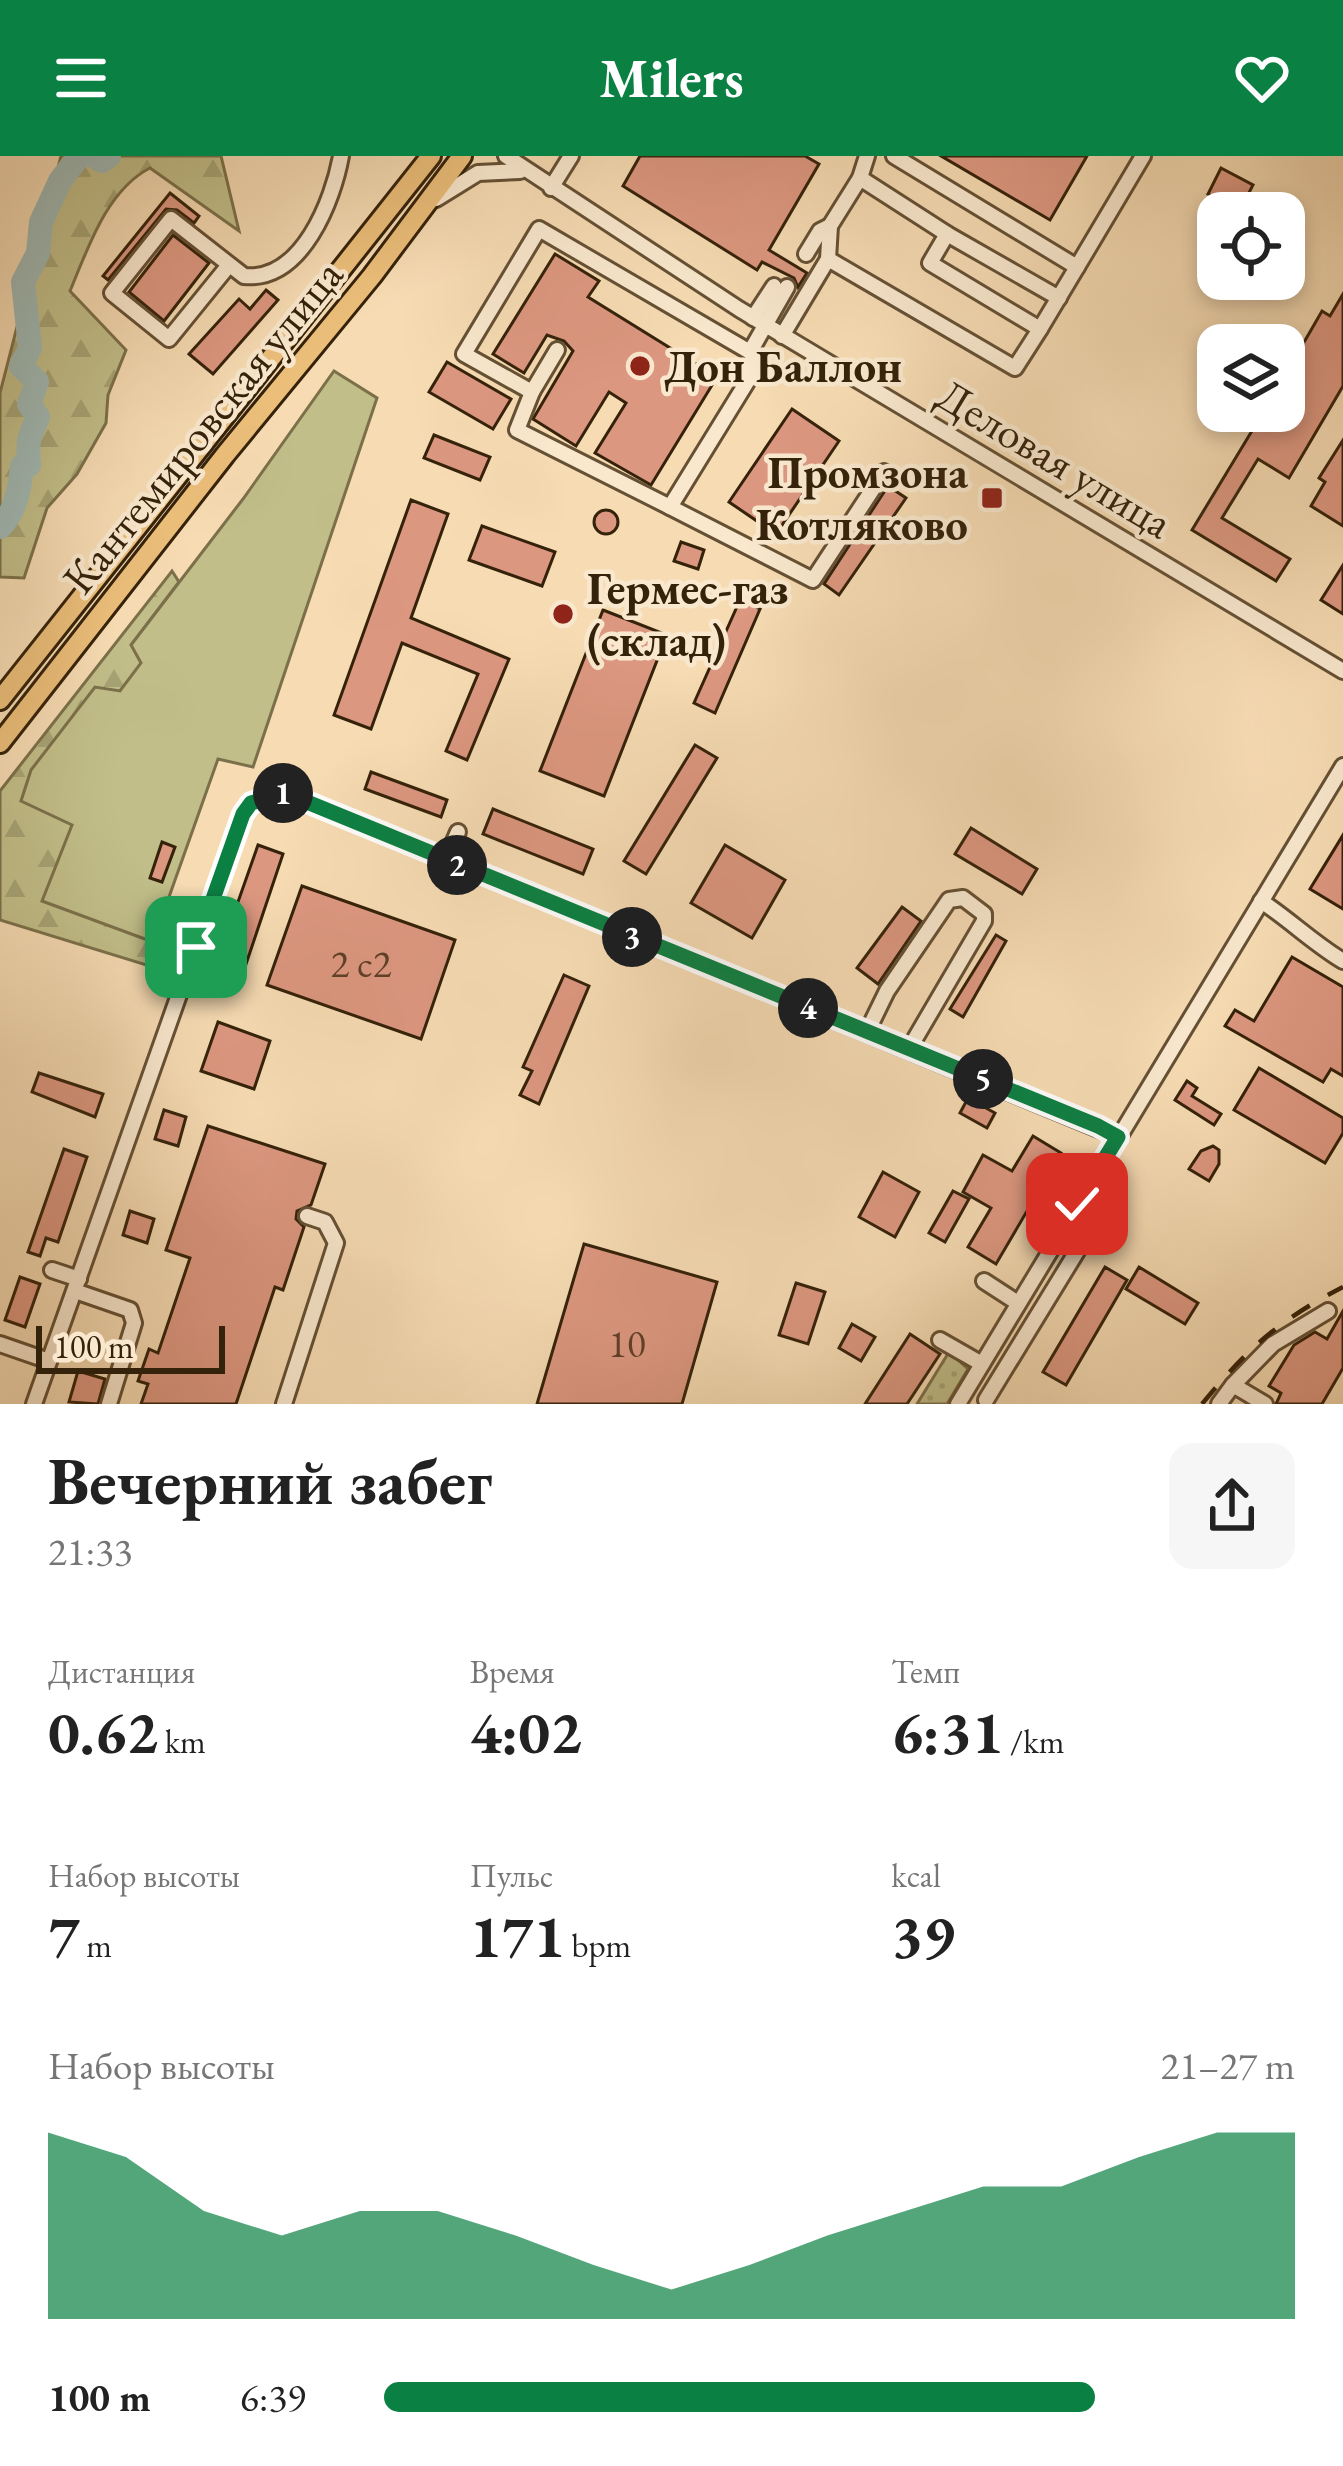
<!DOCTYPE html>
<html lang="ru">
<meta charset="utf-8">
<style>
:root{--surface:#fff;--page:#f6f6f6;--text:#222;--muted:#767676;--accent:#0b8043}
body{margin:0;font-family:"EB Garamond",serif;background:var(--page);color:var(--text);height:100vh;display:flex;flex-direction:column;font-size:45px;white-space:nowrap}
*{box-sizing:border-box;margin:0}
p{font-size:39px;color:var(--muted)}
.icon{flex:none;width:66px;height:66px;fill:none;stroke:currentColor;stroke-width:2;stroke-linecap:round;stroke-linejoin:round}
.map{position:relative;height:1248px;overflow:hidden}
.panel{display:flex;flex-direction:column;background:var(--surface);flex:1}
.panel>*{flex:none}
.controls{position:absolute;left:1197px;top:36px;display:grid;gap:24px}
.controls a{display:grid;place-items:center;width:108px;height:108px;border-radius:24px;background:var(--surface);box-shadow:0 6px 18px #0003;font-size:60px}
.scale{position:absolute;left:36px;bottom:30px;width:189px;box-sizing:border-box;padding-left:12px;border:6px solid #35220a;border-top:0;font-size:33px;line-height:42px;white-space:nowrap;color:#35220a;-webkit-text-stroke:9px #f9e8ce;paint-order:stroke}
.pin{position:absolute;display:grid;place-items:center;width:102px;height:102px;color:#fff;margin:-51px;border-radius:24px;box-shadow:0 6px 18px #0006}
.km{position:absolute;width:60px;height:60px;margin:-30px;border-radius:50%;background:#222;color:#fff;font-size:33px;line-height:60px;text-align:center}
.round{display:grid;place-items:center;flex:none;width:126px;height:126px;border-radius:24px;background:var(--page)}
.headline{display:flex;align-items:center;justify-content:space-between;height:204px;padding:0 48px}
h1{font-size:66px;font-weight:700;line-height:90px}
.stats{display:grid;grid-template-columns:repeat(3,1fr);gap:18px;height:204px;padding:12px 48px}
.stats div{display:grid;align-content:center}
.stats b{font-size:60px;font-weight:700}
.stats small{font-size:33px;font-weight:400}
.stats p{font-size:33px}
.chart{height:336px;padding:24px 48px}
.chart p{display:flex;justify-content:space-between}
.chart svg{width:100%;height:216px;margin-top:12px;fill:var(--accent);opacity:.7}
ul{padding:0 48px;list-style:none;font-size:39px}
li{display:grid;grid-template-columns:192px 144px 1fr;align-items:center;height:90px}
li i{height:30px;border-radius:15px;background:var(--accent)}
header{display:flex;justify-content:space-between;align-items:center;height:156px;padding:0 48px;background:var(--accent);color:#fff;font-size:54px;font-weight:700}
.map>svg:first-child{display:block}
.green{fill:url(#green-dots);stroke:#7b704a;stroke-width:3}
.forest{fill:url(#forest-firs);stroke:#7b704a;stroke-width:3}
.pitch{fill:#c1be89;stroke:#7b704a;stroke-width:3}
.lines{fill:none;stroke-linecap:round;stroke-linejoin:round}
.river{stroke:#9fb9b5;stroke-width:24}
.building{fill:#dc9780;stroke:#35220a;stroke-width:3}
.minor-casing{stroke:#655034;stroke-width:20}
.major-casing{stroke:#35220a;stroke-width:24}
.minor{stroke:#f9e8ce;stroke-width:14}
.major{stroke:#ebbe7a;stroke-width:18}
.rail{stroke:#35220a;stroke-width:4.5;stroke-dasharray:21 21;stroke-linecap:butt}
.route-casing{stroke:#fff;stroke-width:24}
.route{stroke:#0b8043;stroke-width:15}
.poi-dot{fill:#8f2418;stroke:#f9e8ce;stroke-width:4.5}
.labels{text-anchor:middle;stroke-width:9;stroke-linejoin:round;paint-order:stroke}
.number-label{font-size:39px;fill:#5f3f28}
.poi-label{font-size:45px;font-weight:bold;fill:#35220a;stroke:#f9e8ce;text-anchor:start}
.street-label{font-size:45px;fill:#35220a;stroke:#f9e8ce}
</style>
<header><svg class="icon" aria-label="menu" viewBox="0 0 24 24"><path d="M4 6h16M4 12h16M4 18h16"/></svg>Milers<svg class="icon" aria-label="heart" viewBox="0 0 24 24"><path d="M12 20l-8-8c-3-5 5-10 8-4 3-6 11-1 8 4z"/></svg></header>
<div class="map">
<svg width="1343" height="1248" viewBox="0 0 1343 1248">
<defs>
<pattern id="green-dots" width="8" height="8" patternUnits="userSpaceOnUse" patternTransform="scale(3)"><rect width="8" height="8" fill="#c1be89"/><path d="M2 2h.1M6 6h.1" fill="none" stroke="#a6a375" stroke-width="1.8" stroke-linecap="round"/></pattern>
<pattern id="forest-firs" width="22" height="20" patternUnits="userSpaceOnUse" patternTransform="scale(3)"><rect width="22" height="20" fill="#c1be89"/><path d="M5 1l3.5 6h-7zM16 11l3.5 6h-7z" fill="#a6a375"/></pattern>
</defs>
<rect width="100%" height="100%" fill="#f6dbb3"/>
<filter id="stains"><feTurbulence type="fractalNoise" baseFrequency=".00167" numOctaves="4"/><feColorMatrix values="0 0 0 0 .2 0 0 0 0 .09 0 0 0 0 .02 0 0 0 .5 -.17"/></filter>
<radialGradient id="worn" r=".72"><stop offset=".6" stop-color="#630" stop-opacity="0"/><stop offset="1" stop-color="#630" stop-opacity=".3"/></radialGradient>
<!-- green -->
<polygon class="green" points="949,1196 968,1213 947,1248 917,1248"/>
<!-- forest -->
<g class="forest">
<path d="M61,0H221L239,75L150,12C107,34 88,92 70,135L126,194L108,239L106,267L77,318L47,352L24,422L0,421V237Z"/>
<polygon points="172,415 179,426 132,488 142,507 120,535 72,669 153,786 167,784 156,812 0,764 0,635"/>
</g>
<!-- pitch -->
<polygon class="pitch" points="334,215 377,242 253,611 218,603 153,786 42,745 72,669 21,645 31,614 95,531 120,535 141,507 131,489 243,343"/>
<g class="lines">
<!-- river -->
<g class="river">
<polyline points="93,0 102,5 109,0"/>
<path d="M0,371C16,355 20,332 22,310L29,309C27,283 29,282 38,261L29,248L37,226L21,210L30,192L23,126L38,97L41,66L60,25L79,0"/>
</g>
</g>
<!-- building -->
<g class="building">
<polygon points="640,0 805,0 819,8 769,94 807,117 798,131 794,122 762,106 757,114 623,30"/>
<polygon points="941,0 1087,0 1050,64"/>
<polygon points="1221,12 1253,29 1240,54 1208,38"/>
<polygon points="170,37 199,60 194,67 177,54 166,53 108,124 103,120"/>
<polygon points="173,79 209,107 164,165 129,136"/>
<polygon points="555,98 599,125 588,141 717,221 651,329 595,297 626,247 609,236 576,290 533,263 573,195 564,185 547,179 524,217 493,198"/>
<polygon points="266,134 278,144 213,218 189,198 239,143 250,153"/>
<polygon points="1343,138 1343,230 1289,322 1258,303 1222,362 1290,403 1276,425 1192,374 1264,255 1284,255 1284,221 1322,155 1330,160"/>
<polygon points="447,206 511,243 493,273 429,236"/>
<polygon points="792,253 839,285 776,378 729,346"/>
<polygon points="434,279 490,301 480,324 424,302"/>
<polygon points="1343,284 1343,370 1311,350 1325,326 1319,322"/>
<polygon points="888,330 906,342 839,439 824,428"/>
<polygon points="411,344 448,358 411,462 509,503 467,604 446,595 478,518 402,487 371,573 334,559"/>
<circle cx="606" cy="366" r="12"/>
<polygon points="482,370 555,396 542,430 469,404"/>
<polygon points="681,386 704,394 698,413 674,405"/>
<polygon points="1343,409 1343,458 1321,444"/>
<polygon points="740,444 760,453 715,557 694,547"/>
<polygon points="603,454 667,479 604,640 540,615"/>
<polygon points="695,589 717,602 646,718 624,705"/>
<polygon points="371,616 447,644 441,661 365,633"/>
<polygon points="493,653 593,693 583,718 483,678"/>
<polygon points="971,672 1037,713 1022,738 955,698"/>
<polygon points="1343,679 1343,753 1310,733"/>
<polygon points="162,686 175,691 162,726 150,722"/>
<polygon points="258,689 283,698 241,823 214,814"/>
<polygon points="725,689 785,724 752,782 691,747"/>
<polygon points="302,730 455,784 421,883 267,829"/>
<polygon points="902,751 921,765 878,828 857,812"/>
<polygon points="996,779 1006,785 963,861 950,853"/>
<polygon points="1292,801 1343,831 1343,920 1331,913 1323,926 1225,870 1235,854 1254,865"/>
<polygon points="564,819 589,830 539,948 520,939 532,915 523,911"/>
<polygon points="218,866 270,885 254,933 201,915"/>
<polygon points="1259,912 1343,962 1343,977 1325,1007 1234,954"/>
<polygon points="39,917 103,938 95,961 32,936"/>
<polygon points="1187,925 1197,932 1192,940 1221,958 1214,969 1175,944"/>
<polygon points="968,942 995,957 987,972 960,957"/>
<polygon points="164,954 186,961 178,990 155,983"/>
<polygon points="208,970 325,1008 311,1049 297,1055 296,1063 304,1071 283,1134 275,1131 236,1248 141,1248 148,1228 138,1225 149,1193 158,1197 190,1102 166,1094"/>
<polygon points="1033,980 1061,997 996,1108 968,1091 991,1052 963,1036 983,999 1012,1015"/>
<polygon points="1213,990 1219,994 1219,1008 1209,1025 1189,1013 1201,995"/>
<polygon points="64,993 87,1001 58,1086 46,1082 40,1100 28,1096"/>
<polygon points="883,1016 919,1036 895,1081 859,1061"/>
<polygon points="953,1035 969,1043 945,1086 929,1077"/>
<polygon points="130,1055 154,1063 147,1087 123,1079"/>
<polygon points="584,1088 717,1126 682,1248 537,1248"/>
<polygon points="1105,1111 1127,1124 1066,1229 1043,1216"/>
<polygon points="1139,1111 1198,1147 1185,1168 1126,1133"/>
<polygon points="20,1121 40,1128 25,1171 5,1164"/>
<polygon points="796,1127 825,1136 808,1188 779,1179"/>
<polygon points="1343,1155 1343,1212 1322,1248 1276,1248 1281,1237 1269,1230 1294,1189 1315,1176 1327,1183"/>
<polygon points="852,1168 875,1181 861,1205 839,1192"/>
<polygon points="910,1178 940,1198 907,1248 865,1248"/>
<polygon points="78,1215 105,1223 98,1248 69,1246"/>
</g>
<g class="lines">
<!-- minor casing -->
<g class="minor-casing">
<g id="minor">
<polyline points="506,0 739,153 1343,515"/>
<polyline points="894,0 1077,111 1143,0"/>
<polyline points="860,22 947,78 1059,142"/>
<polyline points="551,32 571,0"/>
<polyline points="436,43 478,17 520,15"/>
<polygon points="539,73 750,196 754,203 750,221 670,351 517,274 532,236 464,198"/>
<polyline points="806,98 820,75 830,70"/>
<polyline points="828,103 1015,212 1040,173 930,107 947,78"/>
<path d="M229,109L169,183L112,137L171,63L244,120C302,126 333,44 341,0"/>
<polyline points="753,162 774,130"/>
<polyline points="1040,173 1077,111"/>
<polyline points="782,180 828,103 830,70 860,22 867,0"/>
<polyline points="750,196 787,131"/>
<polyline points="532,236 557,194"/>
<polyline points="670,351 813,424 884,316"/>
<polyline points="446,704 458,676"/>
<path d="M1261,745C1290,764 1313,787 1343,805"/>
<polyline points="867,876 887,835 949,744 963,742 984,758 984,765 909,893"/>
<polyline points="52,1114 79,1123"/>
<polyline points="984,1125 1018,1147"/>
<polyline points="75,1135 130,1154 134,1167 109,1248"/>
<polyline points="940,1184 982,1208"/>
<polyline points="0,1188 49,1205"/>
<polyline points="1233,1229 1273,1188 1328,1155"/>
<polyline points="986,1244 1098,1061 1077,1048"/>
<path d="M34,1248L243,658C255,643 267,639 285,637L1118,981"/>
<polyline points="284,1248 336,1087 325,1066 307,1060"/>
<polyline points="958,1248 1343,610"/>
<polyline points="1219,1248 1233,1229 1265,1248"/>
</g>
</g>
<!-- major casing -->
<g class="major-casing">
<g id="major">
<polyline points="0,544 431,0"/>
<polyline points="0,587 225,299 372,120 462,0"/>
</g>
</g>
<!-- minor -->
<use href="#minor" class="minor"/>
<!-- major -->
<use href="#major" class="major"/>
<!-- rail -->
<path class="rail" d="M1202,1248C1248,1192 1279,1164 1343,1131"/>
</g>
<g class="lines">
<!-- route casing -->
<g class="route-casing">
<polyline id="route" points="196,791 243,658 251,647 285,637 1098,970 1118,981 1077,1048"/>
</g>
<!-- route -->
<use href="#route" class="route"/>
</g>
<!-- markers -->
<g class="poi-dot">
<circle cx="640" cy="210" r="12"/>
<rect x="980" y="330" width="24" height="24" rx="6"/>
<circle cx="563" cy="458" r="12"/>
</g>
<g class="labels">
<!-- number labels -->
<g class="number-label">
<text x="361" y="821">2 с2</text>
<text x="627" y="1201">10</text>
</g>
<!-- poi labels -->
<g class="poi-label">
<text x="664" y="226">Дон Баллон</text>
<text x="968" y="332" text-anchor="end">Промзона<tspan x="968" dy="52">Котляково</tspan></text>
<text x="587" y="448">Гермес-газ<tspan x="587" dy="52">(склад)</tspan></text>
</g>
<!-- street labels -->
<g class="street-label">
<text transform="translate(202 270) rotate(-51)" y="16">Кантемировская улица</text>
<text transform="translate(1055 302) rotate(31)" y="16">Деловая улица</text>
</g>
</g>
<rect width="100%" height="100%" filter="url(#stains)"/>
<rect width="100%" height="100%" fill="url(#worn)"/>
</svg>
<div class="controls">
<a><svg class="icon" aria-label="locate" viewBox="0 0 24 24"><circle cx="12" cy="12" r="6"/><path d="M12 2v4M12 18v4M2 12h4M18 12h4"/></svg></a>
<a><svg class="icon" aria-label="layers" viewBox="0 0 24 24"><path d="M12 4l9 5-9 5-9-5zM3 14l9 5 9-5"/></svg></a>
</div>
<div class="scale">100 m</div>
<div class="pin" style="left:196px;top:791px;background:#1e9e55"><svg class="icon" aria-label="arrive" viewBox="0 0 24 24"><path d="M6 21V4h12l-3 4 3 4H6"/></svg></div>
<div class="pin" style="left:1077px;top:1048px;background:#d93025"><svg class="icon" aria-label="check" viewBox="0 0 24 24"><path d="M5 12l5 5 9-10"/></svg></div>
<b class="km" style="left:283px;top:637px">1</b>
<b class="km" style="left:457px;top:709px">2</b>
<b class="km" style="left:632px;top:781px">3</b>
<b class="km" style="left:808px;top:852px">4</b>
<b class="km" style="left:983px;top:923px">5</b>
</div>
<section class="panel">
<div class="headline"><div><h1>Вечерний забег</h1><p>21:33</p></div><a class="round"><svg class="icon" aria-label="share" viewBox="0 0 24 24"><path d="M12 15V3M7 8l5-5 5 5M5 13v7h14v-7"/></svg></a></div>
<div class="stats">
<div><p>Дистанция</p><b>0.62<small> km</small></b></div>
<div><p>Время</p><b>4:02</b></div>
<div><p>Темп</p><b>6:31<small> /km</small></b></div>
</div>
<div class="stats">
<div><p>Набор высоты</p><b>7<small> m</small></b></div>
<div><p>Пульс</p><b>171<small> bpm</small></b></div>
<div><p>kcal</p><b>39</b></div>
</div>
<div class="chart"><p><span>Набор высоты</span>21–27 m</p>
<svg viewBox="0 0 160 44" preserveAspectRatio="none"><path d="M0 44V6L10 11L20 22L30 27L40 22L50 22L60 27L70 33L80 38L90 33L100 27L110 22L120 17L130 17L140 11L150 6L160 6V44z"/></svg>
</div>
<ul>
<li><b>100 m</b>6:39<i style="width:78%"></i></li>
</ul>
</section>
